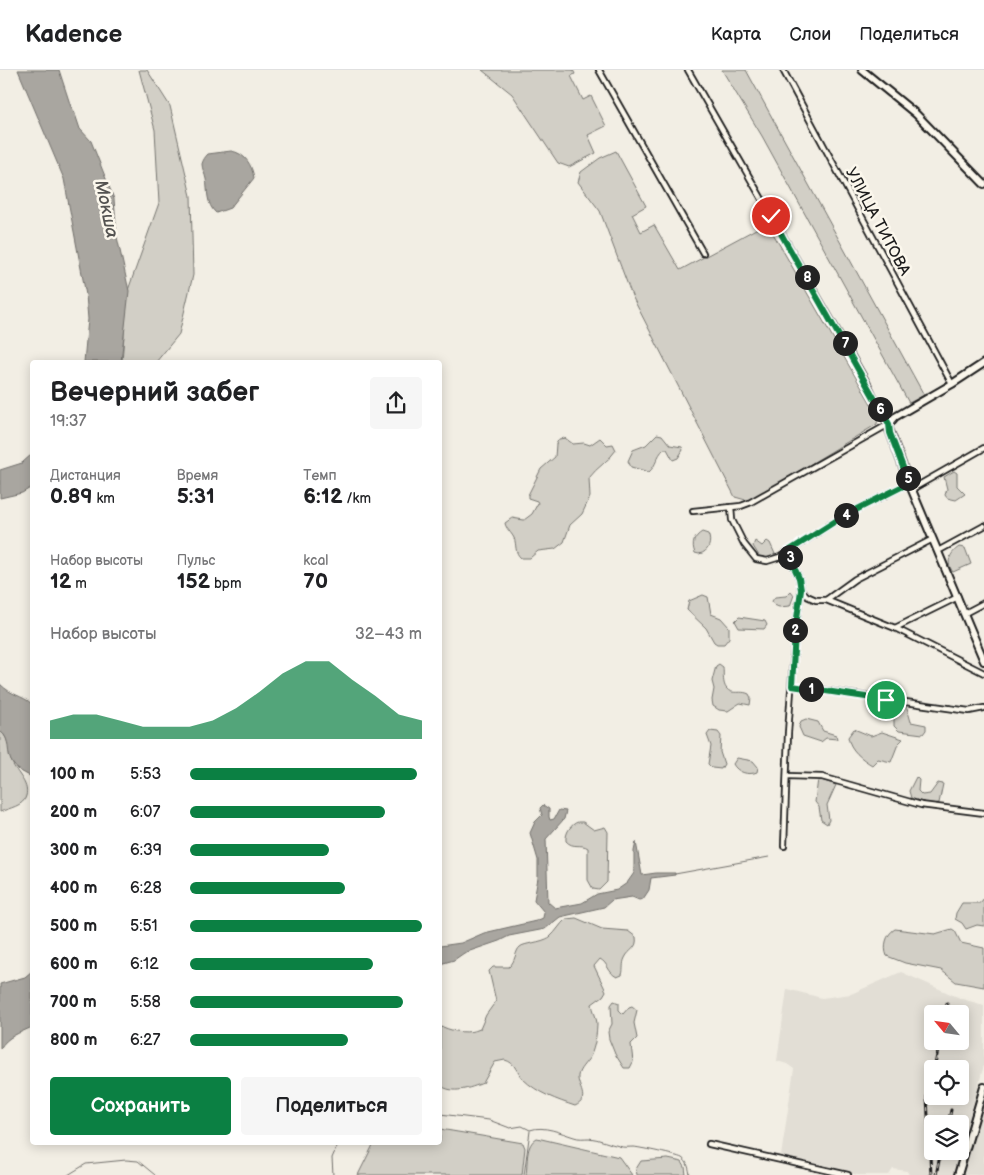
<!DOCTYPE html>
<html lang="ru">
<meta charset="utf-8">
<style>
:root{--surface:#fff;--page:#f6f6f6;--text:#202124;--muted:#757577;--line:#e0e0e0;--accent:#0b8043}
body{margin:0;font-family:"Balsamiq Sans",sans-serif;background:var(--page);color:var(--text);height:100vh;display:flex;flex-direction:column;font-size:19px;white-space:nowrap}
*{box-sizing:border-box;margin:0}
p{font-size:16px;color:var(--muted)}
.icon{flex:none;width:28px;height:28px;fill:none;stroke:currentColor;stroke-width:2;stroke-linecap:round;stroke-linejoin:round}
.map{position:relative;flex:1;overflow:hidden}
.drawer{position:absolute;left:30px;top:290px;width:412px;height:785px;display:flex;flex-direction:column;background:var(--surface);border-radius:5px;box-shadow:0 2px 12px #0003}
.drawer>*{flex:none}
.needle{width:32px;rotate:299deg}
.fabs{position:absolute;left:924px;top:935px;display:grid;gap:10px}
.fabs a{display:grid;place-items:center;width:45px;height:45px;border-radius:5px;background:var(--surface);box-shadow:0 2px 12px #0003;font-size:25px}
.pin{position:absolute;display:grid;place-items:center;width:42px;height:42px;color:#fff;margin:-21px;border:2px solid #fff;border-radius:50%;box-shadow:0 1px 5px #0007}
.km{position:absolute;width:25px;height:25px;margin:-12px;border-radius:50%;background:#222;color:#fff;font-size:14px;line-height:25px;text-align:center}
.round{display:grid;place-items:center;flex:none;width:52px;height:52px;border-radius:5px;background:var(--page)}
.headline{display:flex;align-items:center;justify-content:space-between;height:85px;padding:0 20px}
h1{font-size:28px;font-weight:700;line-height:38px}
.stats{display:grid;grid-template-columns:repeat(3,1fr);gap:8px;height:85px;padding:5px 20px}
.stats div{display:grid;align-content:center}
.stats b{font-size:21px;font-weight:700}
.stats small{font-size:14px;font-weight:400}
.stats p{font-size:14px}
.chart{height:140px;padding:10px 20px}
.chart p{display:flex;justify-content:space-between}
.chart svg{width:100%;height:90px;margin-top:5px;fill:var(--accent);opacity:.7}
.primary-button{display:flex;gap:10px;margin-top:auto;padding:10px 20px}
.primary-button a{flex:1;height:58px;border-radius:5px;background:var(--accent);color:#fff;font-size:20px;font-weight:700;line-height:58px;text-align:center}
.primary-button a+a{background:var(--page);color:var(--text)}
ul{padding:0 20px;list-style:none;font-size:16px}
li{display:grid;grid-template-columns:80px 60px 1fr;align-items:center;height:38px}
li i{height:12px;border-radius:6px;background:var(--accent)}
header{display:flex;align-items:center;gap:30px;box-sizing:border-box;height:70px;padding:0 25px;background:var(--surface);border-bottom:1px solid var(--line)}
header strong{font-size:24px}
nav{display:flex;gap:28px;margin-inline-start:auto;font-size:18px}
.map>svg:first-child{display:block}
.built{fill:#e2ded5;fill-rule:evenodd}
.green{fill:#d2cfc6;stroke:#777671}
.water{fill:#a9a6a0;stroke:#716f6b}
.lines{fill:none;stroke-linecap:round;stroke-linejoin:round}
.stream{stroke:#716f6b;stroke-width:1}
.street-casing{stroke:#1c1c1c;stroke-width:8}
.secondary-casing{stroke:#1c1c1c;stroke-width:10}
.street{stroke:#fbf7ec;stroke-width:4.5}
.secondary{stroke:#fbf7ec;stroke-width:6}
.rail-casing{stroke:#1c1c1c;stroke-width:3}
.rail{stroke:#fbf7ec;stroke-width:1;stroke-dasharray:4;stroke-linecap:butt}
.route-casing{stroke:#fff;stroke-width:10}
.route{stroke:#0b8043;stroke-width:6}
.labels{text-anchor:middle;stroke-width:5;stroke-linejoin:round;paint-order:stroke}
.street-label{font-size:16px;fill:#1c1c1c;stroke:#fbf7ec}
.water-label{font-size:18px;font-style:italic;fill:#545351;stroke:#fbf7ec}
</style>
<header>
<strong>Kadence</strong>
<nav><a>Карта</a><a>Слои</a><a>Поделиться</a></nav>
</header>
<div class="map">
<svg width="984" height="1105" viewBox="0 0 984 1105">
<rect width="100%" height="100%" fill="#f2eee4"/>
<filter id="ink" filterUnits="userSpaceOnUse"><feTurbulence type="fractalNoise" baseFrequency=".02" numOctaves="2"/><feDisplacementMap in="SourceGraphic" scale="10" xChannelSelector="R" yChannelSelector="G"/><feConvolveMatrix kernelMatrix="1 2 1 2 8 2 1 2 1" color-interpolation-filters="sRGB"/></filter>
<g filter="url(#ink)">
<!-- built -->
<g class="built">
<path d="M901,902L962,929L984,935V995L954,1105H909L907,1101L893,1099L889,1105H858L781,1086L794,999L787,994L777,991L787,919L822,928L851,924ZM932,944H960V971H932ZM932,999H960V1026H932ZM932,1054H960V1081H932Z"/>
<polygon points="984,1036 984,1105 963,1105 978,1048 981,1045"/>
</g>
<!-- green -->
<g class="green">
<polygon points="139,0 147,0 170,36 191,126 193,205 179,264 156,292 122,292 127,223 159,133 155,60"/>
<polygon points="482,0 573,0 575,4 571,6 583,30 591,26 606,56 588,65 596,83 569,97 558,93 512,24"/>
<polygon points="722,0 746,0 924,325 909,333 762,66"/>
<polygon points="616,81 646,136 632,144 641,162 654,155 680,200 767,153 878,346 877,354 749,431 735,427 632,226 600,141 578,112 581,102 600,88"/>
<path d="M657,364L662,365L670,375L682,377L683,380L678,388L673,390L667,379H664C656,386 657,395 649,402L631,397L628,391L633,380L646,375Z"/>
<path d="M565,368L573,374L584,373L590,375L600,368L607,375L613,374L616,380C609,391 597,397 589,408L590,427L582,444L570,455L564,472L555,479L538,481L530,488H521C514,482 517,475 514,468C511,462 506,459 505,453L512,448L524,450L532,444L538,433L537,431L528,428V425L541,399L555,387L556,374L559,369Z"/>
<polygon points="954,401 957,403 957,416 965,424 956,430 947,428 945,425 947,419 944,407"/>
<path d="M702,462L708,464C712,472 709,482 699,484L695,483C691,474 694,467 702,462Z"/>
<polygon points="755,471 762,476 767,471 770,473 775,484 769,488 761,489 753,476"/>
<path d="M959,477L965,478L971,494L953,502C946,493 949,484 959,477Z"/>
<polygon points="791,521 794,525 790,536 779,537 774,535 772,531 775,527 786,526"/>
<polygon points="703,525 708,527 711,544 721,548 729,557 729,568 724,574 717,574 714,572 706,558 687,540 689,531"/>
<polygon points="739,547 765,551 767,555 764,559 739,558 735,551"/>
<path d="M719,594L723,597C724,605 721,619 732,622C738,623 743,621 749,624L751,628L750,635L740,633L728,641L719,640L713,636L712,630L714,619L712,611L716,596Z"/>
<polygon points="902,634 907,638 911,652 926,655 926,660 923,664 899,661 894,656 894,642"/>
<polygon points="806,649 818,652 823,661 836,665 837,669 826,668 821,672 803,666 799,657 801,651"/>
<path d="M854,659L871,666L882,662L903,669L898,674L891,692L878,689L872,695C862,689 850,680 848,667Z"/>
<path d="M0,661C10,668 8,680 11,690C14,701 30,713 26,726C24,736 9,738 0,742Z"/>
<polygon points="710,661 718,662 721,666 720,682 724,694 721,699 712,698 708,694 711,676 707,665"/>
<path d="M737,688L753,691L758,697L757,702C748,706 737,702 733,694Z"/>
<polygon points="916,707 919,710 918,721 922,725 930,724 938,713 943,714 939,733 928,734 911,728 909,721"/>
<polygon points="818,709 836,715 827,735 829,750 827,754 821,750 819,737 815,732"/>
<path d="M578,752H583L594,760L605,757L608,762L607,812L599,820L593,819L588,810V778C581,773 573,779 566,771C565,763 571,754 578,752Z"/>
<polygon points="984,828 984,856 977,855 966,859 962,853 955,849 956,843 962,833 980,833"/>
<path d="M576,848L602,859L628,861L636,867C638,879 629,879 625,888C622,894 624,899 622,905L617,907C608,903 608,893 600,889L594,896L606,921L603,926L592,934C593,940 596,946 597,953C597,963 595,977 590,987C586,993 579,999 578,1006C577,1017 591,1029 575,1036C557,1030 537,1023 523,1009C516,1002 516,993 505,990L495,992L483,1013C470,1018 452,1025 440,1015V958L443,957C454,962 469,964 480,959L486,945L496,931L489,901L493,897H509C516,891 515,881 520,877C524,873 541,873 550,867C556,862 560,854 566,849Z"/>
<path d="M895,859L935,864L952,859L955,861L961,873L984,878V917L956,912L941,900L905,893L887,886C883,877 886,864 895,859Z"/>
<polygon points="614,931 619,933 619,940 623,944 629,937 632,936 637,940 634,953 637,968 631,974 633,992 630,998 624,998 615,984 609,969 608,962 612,954 611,935"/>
<polygon points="440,1059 523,1073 525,1078 522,1105 358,1105 374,1073 440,1072"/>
<path d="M537,1068L619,1087L632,1105H526C528,1092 525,1075 537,1068Z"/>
<polygon points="668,1089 682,1092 685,1097 686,1105 637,1105 636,1099 641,1091"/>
</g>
<!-- water -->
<g class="water">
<polygon points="18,0 59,0 71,37 74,41 80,59 91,71 114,129 117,167 129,221 121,292 84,292 88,249 86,225 64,109"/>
<path d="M231,81C245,83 252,95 254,108L230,138L216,143C206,134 208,121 206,109C205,104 202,99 202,94C203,90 205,87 208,84Z"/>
<polygon points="32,384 32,417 22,423 0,428 0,400 22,393"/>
<path d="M0,614C12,626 22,625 32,634V707C26,704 17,700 13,694C5,684 12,669 0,661Z"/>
<polygon points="543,735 549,739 549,747 550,750 554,749 559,740 566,741 564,749 546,769 548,832 555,838 582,833 597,824 617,820 627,813 634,803 634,781 636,772 642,805 656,803 675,803 675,805 651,808 649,820 643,829 639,830 632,827 612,830 604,837 560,847 545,859 509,866 499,871 464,883 454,890 440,894 440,876 461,873 484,863 536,851 543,848 544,842 534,830 538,808 538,790 530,763 535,752 542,745 540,738"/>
<path d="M32,901V957C20,963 7,966 0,979V914L25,907Z"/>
</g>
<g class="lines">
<!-- stream -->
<g class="stream">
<polyline points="675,804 769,787"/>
<path d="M440,1044L489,1050L510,1058L522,1056L530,1060C544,1055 561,1063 574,1067C579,1069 584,1068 589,1068C600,1069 609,1074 619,1076C623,1078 629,1077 634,1077C642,1078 676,1085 682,1088C688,1092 689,1099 690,1105"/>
<polyline points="68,1105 86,1094 126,1090 138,1091 155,1105"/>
<polyline points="333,1105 332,1088 339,1072"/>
<polyline points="524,1105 530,1061"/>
</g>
<!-- street casing -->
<g class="street-casing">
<g id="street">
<polyline points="599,0 703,183"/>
<polyline points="688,0 869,316 885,350 889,354 749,433 741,436 693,441"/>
<polyline points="783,0 952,314"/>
<polyline points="912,419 984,378"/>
<polyline points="731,437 732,450 744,474 756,489 767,491 780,487 842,447 909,413"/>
<polyline points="938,481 984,456"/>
<polyline points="801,520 807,526 816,530 826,530 855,509 933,469"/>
<polyline points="826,530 895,558 984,603"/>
<polyline points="965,543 984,533"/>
<polyline points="895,558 958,527"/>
<polyline points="792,616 969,641 984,638"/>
<polyline points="787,706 822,707 921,735 984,743"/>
<polyline points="784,776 788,663 795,563 801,520 799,508 787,482"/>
<polyline points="709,1074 848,1105"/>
</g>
</g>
<!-- secondary casing -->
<g class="secondary-casing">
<g id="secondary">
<polyline points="862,0 916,44 984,114"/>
<polyline points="984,293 952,314 895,347 889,354 889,359 909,413 984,591"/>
<polyline points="958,1105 984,1017"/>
</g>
</g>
<!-- street -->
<use href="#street" class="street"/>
<!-- secondary -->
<use href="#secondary" class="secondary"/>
<!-- rail casing -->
<g class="rail-casing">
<g id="rail">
<polyline points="945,944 947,933"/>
<polyline points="934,999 940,971"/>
<polyline points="948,1054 951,1040"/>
<polyline points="931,1105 927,1027 932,1007"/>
<polyline points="936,1105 941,1081"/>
</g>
</g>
<!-- rail -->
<use href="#rail" class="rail"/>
</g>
</g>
<g class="lines" filter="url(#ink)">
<!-- route casing -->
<g class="route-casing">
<polyline id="route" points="771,146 889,354 890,363 909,413 842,447 787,482 799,508 801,520 795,562 792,616 886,630"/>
</g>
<!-- route -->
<use href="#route" class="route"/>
</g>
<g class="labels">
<!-- street labels -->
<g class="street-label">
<text transform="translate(879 151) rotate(62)" y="6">УЛИЦА ТИТОВА</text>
</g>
<!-- water labels -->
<g class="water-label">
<text transform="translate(107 139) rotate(78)" y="6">Мокша</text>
</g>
</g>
</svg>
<div class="fabs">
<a><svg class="needle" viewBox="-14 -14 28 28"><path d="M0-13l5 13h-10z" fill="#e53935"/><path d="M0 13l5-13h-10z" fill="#757577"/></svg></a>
<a><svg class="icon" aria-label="locate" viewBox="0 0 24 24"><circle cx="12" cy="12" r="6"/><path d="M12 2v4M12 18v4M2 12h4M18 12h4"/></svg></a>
<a><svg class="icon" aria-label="layers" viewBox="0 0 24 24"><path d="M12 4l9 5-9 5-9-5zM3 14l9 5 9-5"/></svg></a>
</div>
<div class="pin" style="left:886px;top:630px;background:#1e9e55"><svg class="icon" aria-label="arrive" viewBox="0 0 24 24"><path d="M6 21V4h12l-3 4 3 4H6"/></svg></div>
<div class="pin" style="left:771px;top:146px;background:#d93025"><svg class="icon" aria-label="check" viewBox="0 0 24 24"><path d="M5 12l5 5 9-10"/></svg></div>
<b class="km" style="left:811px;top:619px">1</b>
<b class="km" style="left:795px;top:560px">2</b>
<b class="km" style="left:790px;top:487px">3</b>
<b class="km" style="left:846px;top:445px">4</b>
<b class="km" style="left:908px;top:408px">5</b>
<b class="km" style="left:880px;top:339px">6</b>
<b class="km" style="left:845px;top:273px">7</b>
<b class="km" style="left:807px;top:207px">8</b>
<section class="drawer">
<div class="headline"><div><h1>Вечерний забег</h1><p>19:37</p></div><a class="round"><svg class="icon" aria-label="share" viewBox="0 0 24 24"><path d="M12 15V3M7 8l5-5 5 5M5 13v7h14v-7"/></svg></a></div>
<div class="stats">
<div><p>Дистанция</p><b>0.89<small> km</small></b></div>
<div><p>Время</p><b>5:31</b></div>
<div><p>Темп</p><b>6:12<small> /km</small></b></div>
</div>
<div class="stats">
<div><p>Набор высоты</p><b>12<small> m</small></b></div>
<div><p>Пульс</p><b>152<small> bpm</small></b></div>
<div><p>kcal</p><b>70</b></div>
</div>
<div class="chart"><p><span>Набор высоты</span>32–43 m</p>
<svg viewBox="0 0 160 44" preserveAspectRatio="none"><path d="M0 44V35L10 32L20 32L30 35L40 38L50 38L60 38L70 35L80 29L90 21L100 12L110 6L120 6L130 15L140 23L150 32L160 35V44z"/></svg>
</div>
<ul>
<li><b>100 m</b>5:53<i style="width:98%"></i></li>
<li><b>200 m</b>6:07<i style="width:84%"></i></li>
<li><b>300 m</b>6:39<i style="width:60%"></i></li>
<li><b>400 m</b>6:28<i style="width:67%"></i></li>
<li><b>500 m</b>5:51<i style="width:100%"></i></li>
<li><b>600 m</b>6:12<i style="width:79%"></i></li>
<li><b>700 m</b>5:58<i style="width:92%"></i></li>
<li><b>800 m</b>6:27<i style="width:68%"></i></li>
</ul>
<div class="primary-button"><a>Сохранить</a><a>Поделиться</a></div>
</section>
</div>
